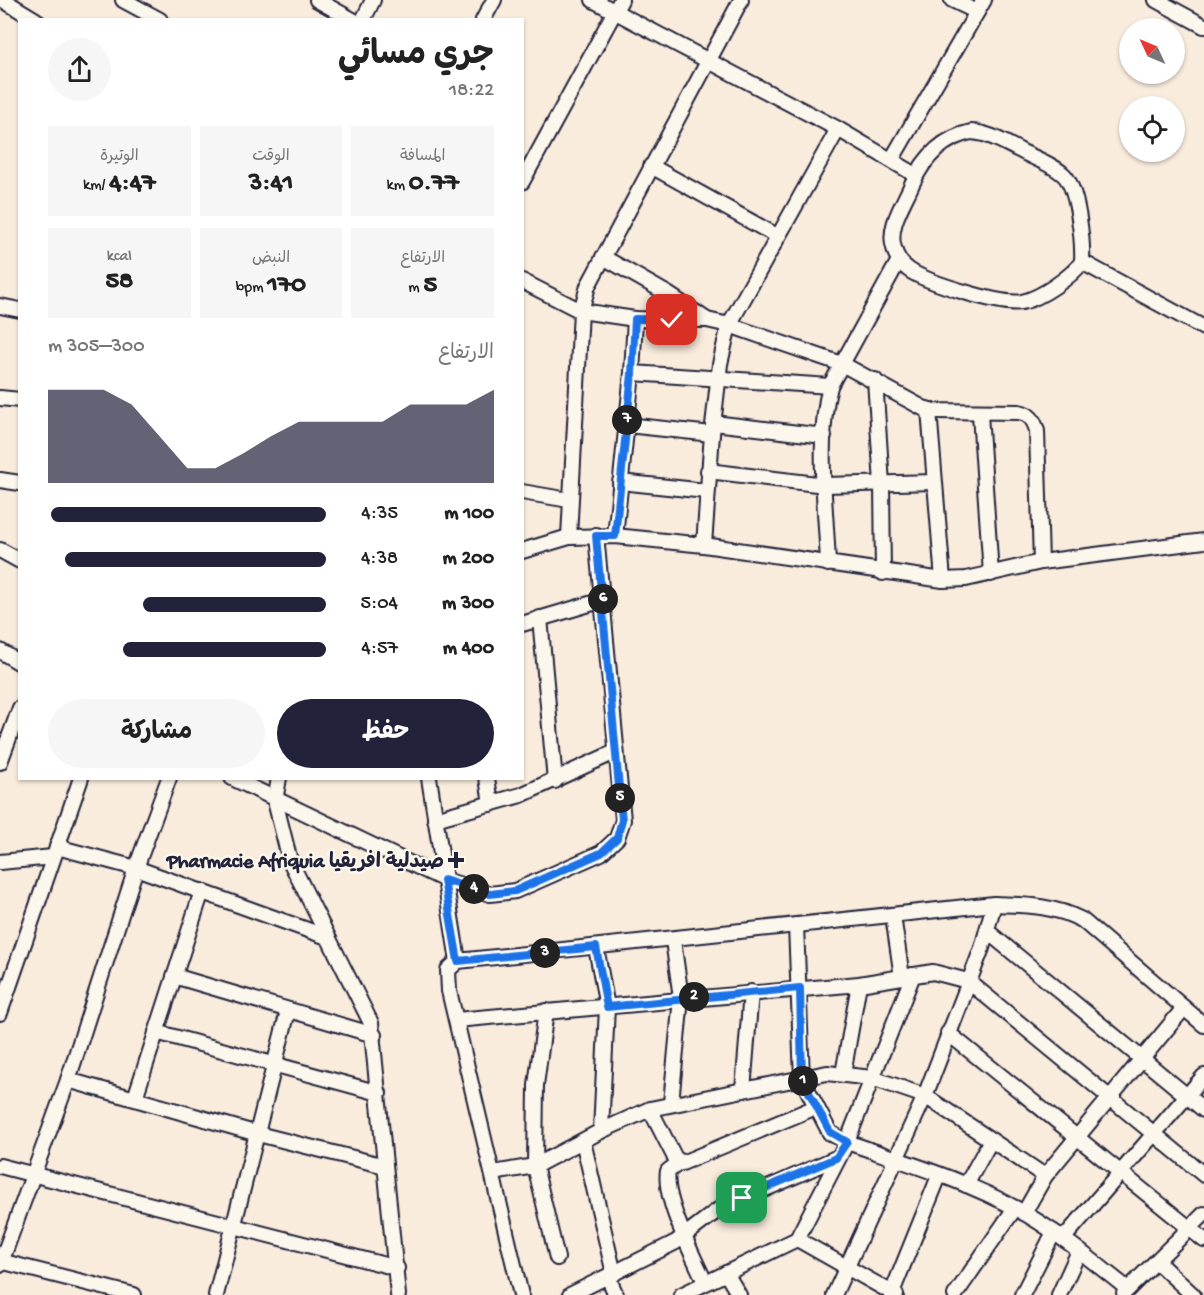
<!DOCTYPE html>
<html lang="ar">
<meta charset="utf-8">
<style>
:root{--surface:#fff;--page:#f6f6f6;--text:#222;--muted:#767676;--accent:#22223b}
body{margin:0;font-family:"Gochi Hand","Playpen Sans Arabic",sans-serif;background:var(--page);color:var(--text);direction:rtl;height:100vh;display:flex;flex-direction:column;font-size:22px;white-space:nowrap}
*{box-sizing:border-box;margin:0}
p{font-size:20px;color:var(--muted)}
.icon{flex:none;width:33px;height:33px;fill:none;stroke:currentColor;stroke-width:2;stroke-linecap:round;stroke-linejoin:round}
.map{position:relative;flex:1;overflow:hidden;direction:ltr}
.drawer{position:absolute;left:18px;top:18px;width:506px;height:762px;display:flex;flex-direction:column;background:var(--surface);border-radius:0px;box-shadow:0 2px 4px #0004;direction:rtl}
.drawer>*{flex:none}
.needle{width:39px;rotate:314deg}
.tools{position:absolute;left:1119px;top:18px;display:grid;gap:12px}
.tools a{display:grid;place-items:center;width:66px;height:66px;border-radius:50%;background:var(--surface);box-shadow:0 2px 4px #0004;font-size:30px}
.pin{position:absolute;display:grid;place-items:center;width:51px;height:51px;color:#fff;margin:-26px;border-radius:12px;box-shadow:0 3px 9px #0006}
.km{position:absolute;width:30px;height:30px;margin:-15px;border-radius:50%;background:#222;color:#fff;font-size:16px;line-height:30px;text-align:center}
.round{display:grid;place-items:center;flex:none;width:63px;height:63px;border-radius:32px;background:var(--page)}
.head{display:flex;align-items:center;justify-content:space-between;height:102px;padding:0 30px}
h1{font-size:33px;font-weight:700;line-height:45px}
.metrics{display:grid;grid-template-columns:repeat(3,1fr);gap:9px;height:102px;padding:6px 30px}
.metrics div{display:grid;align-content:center;border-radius:0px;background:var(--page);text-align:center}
.metrics b{font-size:26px;font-weight:700}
.metrics small{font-size:16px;font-weight:400}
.metrics p{font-size:16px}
.chart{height:168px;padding:12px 30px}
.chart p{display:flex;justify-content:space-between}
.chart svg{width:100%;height:108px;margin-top:6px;fill:var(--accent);opacity:.7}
.cta{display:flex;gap:12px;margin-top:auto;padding:12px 30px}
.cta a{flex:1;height:69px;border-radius:36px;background:var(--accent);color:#fff;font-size:24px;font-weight:700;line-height:69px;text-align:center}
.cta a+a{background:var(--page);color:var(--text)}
ul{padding:0 30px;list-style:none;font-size:20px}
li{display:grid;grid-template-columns:96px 72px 1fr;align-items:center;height:45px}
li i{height:15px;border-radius:8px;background:var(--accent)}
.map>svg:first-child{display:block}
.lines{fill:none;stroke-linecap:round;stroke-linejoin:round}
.street-casing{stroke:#22223b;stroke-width:18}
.street{stroke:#fbf7ec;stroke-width:14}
.route-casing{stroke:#fff;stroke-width:12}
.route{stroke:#1a73e8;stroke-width:8}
.poi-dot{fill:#22223b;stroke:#fbf7ec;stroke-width:2}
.labels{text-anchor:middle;stroke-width:5;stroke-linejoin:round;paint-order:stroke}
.poi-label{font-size:20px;font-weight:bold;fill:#22223b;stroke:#fbf7ec;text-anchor:end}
</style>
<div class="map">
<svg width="1204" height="1295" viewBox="0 0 1204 1295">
<rect width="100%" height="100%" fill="#f9ecdd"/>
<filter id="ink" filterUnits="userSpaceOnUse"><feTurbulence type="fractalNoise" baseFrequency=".0167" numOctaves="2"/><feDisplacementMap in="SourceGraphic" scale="12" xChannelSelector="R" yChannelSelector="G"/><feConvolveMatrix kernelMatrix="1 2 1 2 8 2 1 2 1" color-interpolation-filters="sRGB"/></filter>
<g filter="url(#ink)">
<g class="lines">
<!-- street casing -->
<g class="street-casing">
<g id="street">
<polyline points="3,0 36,20"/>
<polyline points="123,0 160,20"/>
<polyline points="317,0 353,20"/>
<polyline points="593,0 838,129 916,175"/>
<polyline points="952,0 977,12"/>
<polyline points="1156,0 1204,26"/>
<polyline points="363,20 373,0"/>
<polyline points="483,20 494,0"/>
<path d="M971,132C989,133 1003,142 1019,150C1033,158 1053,164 1064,175C1078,189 1083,242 1082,262C1071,277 1041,298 1022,302C1002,306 926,282 909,270C902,265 896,257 894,248C887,227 904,203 912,184C924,158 943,138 971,132Z"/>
<polyline points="892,159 984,0"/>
<polyline points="651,166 777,236"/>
<polyline points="522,182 621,0"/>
<path d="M603,257L668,294L707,320L729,325L842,364L923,408L934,411L1019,412C1030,414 1034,420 1037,431L1041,562"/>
<polyline points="1082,262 1204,328"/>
<polyline points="522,281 581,311 635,319 707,320"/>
<polyline points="0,306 20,310"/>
<polyline points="632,373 830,386"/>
<polyline points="875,380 882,484 883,573"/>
<polyline points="0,398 20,400"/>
<polyline points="929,410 943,580"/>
<polyline points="980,414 991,574"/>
<polyline points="714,423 824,436"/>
<polyline points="627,425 712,434"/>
<polyline points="708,471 825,485 934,482"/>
<polyline points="0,480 20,483"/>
<polyline points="620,482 706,491"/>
<polyline points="522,492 569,500"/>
<polyline points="615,536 632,373 635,319"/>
<polyline points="569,537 581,311 588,286 741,0"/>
<polyline points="704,545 712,434 720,364 729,325 838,129"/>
<polyline points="0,550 20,561"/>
<polyline points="522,551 569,537 615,536 704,545 943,580 966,579 1041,562 1204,541"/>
<path d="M828,564C826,508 816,440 830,386L899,260"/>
<polyline points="540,618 555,781"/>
<polyline points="522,624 603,600"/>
<polyline points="0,651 20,663"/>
<polyline points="0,762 20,708"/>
<polyline points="232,778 445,880 490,894 515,891 601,853 617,838 623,820 596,535"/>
<polyline points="279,778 275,801 290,861 371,1023 398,1295"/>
<polyline points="429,778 458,961"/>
<polyline points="487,778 491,804"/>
<polyline points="435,819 521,795 615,752"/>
<polyline points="57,847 136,868 327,937"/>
<polyline points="0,862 53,857"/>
<polyline points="893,916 902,977"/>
<path d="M796,925L802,1079L830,1133L847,1142C901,1161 967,1181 1017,1209C1057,1231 1092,1261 1128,1289"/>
<polyline points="987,931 1204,1110"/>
<polyline points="596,947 607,1007 601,1131"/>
<polyline points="174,976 374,1035"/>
<polyline points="546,1011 536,1085 535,1166 557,1258"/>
<polyline points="0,1013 81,778"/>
<polyline points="456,1020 859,984 933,972 968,981 1204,1175"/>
<polyline points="156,1032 379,1093"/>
<polyline points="948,1033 1204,1240"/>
<polyline points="843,1074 859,984"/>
<polyline points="68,1080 258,1134 385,1166"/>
<polyline points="743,1090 751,992"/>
<polyline points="135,1098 202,891"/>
<polyline points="671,1103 681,998 673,940"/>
<polyline points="650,1109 675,1158 682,1163 816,1107"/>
<polyline points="583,1141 614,1274"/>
<path d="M679,1163L668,1171C663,1198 693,1256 705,1282"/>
<polyline points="0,1166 397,1268"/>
<polyline points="493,1173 535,1166 601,1131 650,1109 827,1073 872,1078 925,1096 1045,1176"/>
<polyline points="966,1185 991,1140"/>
<polyline points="1024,1213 1045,1176 1184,1008"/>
<polyline points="797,1239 896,1295"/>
<polyline points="1063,1239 1204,1076"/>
<polyline points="0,1261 134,1295"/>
<polyline points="1157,1262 1193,1295"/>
<polyline points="0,1265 68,1080 136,868 169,778"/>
<polyline points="726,1273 739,1295"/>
<polyline points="608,1277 616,1295"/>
<polyline points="1124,1293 1204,1214"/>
<polyline points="216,1295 288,1011"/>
<path d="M521,1295L449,991L448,970L458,961L994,904C1026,905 1053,905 1082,920L1204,1025"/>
<polyline points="570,1295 676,1242 718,1210 836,1158"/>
<polyline points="681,1295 797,1239 847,1142 913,975"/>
<polyline points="834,1295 925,1096 982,948 994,904"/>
<polyline points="891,1295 939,1176"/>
<polyline points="955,1295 1015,1208"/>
<polyline points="1022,1295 1054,1232"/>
<polyline points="1059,1295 1079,1251"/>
</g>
</g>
<!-- street -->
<use href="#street" class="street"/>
</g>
</g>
<g class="lines" filter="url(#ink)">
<!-- route casing -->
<g class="route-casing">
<polyline id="route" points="672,320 635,319 632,374 615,536 596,536 622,820 617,838 601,853 515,891 490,894 444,880 458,961 596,947 607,1007 800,988 802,1079 830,1132 847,1142 836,1158 742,1198"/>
</g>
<!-- route -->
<use href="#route" class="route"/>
</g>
<!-- markers -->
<path class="poi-dot" d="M453 851h6v6h6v6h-6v6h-6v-6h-6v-6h6z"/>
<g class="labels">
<!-- poi labels -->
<g class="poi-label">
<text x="444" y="867">Pharmacie Afriquia صيدلية افريقيا</text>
</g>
</g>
</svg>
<div class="tools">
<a><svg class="needle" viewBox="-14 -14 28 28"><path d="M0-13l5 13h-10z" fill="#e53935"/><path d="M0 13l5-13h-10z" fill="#767676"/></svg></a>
<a><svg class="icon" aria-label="locate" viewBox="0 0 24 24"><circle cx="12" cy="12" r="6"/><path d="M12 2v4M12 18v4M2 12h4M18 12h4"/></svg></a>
</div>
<div class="pin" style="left:742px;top:1198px;background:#1e9e55"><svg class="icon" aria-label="arrive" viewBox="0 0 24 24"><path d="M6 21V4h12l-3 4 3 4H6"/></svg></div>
<div class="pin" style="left:672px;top:320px;background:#d93025"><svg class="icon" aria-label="check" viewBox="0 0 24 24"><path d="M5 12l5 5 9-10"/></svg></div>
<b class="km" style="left:803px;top:1081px">1</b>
<b class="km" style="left:694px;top:997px">2</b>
<b class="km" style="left:545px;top:953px">3</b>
<b class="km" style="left:474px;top:889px">4</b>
<b class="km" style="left:620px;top:798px">5</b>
<b class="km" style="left:603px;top:599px">6</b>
<b class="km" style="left:627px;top:420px">7</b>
<section class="drawer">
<div class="head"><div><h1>جري مسائي</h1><p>18:22</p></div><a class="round"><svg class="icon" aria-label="share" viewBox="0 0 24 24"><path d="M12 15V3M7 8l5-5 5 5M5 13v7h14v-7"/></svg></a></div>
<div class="metrics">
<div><p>المسافة</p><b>0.77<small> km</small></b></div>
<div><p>الوقت</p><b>3:41</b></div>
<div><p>الوتيرة</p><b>4:47<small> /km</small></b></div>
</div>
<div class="metrics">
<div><p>الارتفاع</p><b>5<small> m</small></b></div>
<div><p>النبض</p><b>170<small> bpm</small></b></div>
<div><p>kcal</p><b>58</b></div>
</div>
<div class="chart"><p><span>الارتفاع</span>300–305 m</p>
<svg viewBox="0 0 160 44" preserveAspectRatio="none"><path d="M0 44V6L10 6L20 6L30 12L40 25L50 38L60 38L70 32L80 25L90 19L100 19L110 19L120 19L130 12L140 12L150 12L160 6V44z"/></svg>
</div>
<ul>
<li><b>100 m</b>4:35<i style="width:99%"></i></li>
<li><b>200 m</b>4:38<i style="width:94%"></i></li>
<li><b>300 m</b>5:04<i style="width:66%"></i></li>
<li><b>400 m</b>4:57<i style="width:73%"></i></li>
</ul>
<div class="cta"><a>حفظ</a><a>مشاركة</a></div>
</section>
</div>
